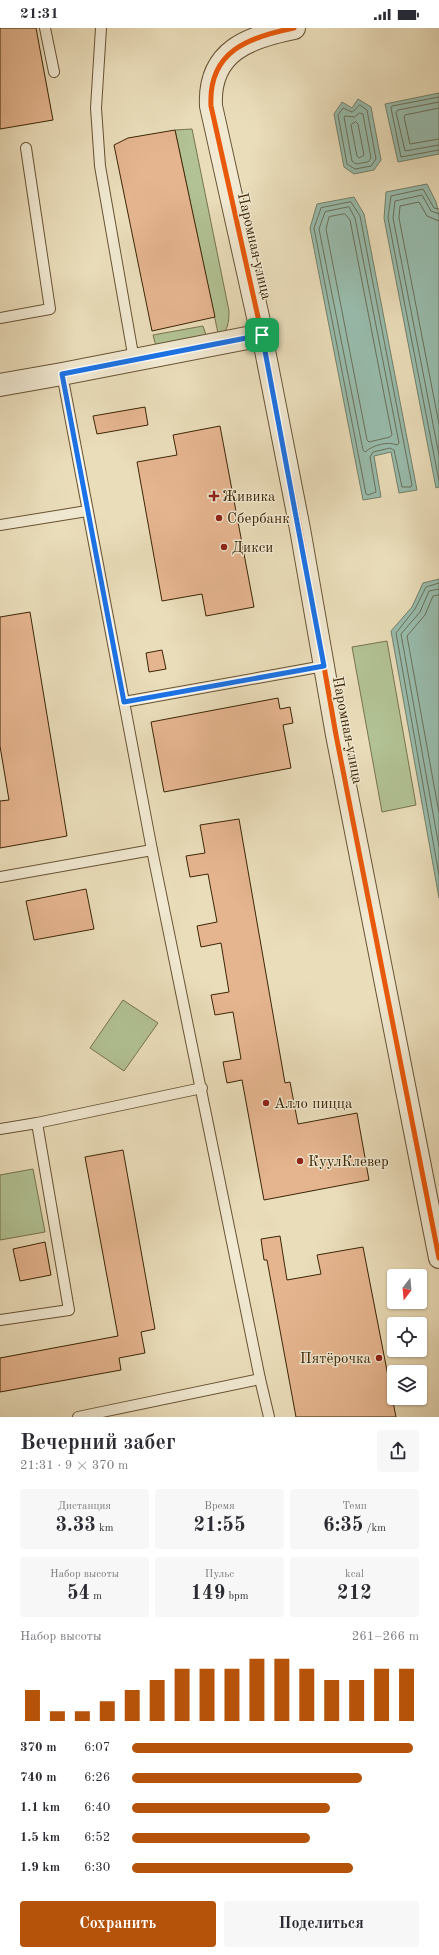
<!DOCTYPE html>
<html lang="ru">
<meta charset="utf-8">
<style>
:root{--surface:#fff;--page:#f7f7f7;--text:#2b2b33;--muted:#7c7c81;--accent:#b45309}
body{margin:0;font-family:"Old Standard TT",serif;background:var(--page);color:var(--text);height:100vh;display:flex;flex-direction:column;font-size:15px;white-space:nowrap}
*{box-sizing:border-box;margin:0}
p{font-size:13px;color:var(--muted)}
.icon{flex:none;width:22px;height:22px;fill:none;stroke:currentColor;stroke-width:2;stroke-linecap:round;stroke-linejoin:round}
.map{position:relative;height:1389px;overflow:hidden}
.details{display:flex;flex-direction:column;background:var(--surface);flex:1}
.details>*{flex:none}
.needle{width:26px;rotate:196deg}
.controls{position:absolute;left:387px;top:1241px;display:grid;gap:8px}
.controls a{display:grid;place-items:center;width:40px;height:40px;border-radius:4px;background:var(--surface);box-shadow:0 1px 3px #0004;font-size:20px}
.pin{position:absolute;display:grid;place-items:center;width:34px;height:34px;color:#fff;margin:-17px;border-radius:8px;box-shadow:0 2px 6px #0006}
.round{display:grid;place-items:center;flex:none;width:42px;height:42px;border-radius:4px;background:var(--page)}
.headline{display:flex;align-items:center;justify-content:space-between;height:68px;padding:0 20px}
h1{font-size:22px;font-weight:600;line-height:30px}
.figures{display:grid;grid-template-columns:repeat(3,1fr);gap:6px;height:68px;padding:4px 20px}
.figures div{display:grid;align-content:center;border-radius:4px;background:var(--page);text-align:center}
.figures b{font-size:20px;font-weight:600}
.figures small{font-size:11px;font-weight:400}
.figures p{font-size:11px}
.chart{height:112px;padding:8px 20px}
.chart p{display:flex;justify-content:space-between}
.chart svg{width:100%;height:72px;margin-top:4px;stroke:var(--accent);stroke-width:6}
.button{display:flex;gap:8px;margin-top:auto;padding:8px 20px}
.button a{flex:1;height:46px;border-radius:4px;background:var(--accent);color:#fff;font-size:16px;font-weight:600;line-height:46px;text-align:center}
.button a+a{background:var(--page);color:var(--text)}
ul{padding:0 20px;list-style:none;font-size:13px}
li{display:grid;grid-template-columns:64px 48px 1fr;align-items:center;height:30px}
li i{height:10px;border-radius:5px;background:var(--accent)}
.status{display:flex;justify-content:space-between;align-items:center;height:28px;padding:0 20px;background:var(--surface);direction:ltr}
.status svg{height:11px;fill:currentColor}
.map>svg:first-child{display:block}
.green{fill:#b2c294;stroke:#77744d}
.water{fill:#98bcad;stroke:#73806a}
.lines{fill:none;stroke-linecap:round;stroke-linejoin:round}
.shore{stroke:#6a705a;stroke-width:1}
.building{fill:#e5b58f;stroke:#3c2506}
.service-casing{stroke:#685333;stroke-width:12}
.minor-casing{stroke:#685333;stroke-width:22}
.tertiary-casing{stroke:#685333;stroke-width:24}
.service{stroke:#f1e9d2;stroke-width:10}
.minor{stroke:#f1e9d2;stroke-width:20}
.tertiary{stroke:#f1e9d2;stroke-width:22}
.cycleway-casing{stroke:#f1e9d2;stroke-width:8}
.cycleway{stroke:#e8590c;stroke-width:5}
.route-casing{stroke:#fff;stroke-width:8}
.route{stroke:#1a73e8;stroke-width:5}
.poi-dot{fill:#8f2418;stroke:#f1e9d2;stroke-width:1.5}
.labels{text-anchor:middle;stroke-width:3;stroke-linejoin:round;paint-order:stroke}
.street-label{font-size:15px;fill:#3c2506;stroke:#f1e9d2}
.poi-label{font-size:15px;fill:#3c2506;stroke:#f1e9d2;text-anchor:start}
</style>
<div class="status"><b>21:31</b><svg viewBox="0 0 49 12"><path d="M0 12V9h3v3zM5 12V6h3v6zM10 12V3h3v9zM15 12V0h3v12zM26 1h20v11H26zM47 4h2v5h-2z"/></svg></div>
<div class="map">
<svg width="439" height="1389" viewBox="0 0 439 1389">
<rect width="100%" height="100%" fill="#eaddba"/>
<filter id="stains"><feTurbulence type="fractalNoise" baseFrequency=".005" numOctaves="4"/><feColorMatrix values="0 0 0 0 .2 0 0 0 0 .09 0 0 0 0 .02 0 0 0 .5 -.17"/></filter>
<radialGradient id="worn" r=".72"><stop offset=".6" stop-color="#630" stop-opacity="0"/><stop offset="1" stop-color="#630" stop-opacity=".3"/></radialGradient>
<!-- green -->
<g class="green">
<path d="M192,101L229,283C229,294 228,303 219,310L175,102Z"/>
<polygon points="203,298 207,310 157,322 153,307"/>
<polygon points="387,613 416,777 382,784 352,619"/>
<polygon points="123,972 158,995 124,1043 90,1020"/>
<polygon points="33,1141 45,1204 0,1212 0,1147"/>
</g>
<!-- water -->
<g class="water">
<polygon points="439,65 439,126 398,134 385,76"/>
<polygon points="358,71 371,79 381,132 374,142 354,146 344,139 334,86 342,74 352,80"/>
<polygon points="427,156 436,174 439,187 439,459 436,460 384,190 386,164"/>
<polygon points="354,169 364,186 417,462 399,465 391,424 374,428 381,469 363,472 310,200 317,176"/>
<polygon points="439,551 439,870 391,603 412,579 423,555"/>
</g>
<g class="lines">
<!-- shore -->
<g class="shore">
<polyline points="439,69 392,78 391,80 401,129 439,122"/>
<polyline points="439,74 398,82 396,84 405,123 439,117"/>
<polygon points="360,77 367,82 376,131 371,138 355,141 347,136 338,87 343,80 352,84"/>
<polyline points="439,80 405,87 404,89 410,116 439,111"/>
<polygon points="360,85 363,86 371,130 368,134 356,136 352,133 344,89 345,88 354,89"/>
<polygon points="356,94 358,96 364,127 359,130 357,128 351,97"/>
<polygon points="351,174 360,188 412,457 411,459 402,459 394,422 390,420 373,424 370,429 376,464 368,467 366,466 314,200 321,180"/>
<path d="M349,179L355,190L399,415L397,417C388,413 373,417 365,424L363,422L319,201L325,184Z"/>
<polyline points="439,181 434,180 423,161 391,168 388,190 439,453"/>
<polygon points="345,186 350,192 392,407 390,409 369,414 367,412 326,201 329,189"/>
<polyline points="439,186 431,183 422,167 395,173 393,190 439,427"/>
<polyline points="439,193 427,188 419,174 400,178 399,190 439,396"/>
<polyline points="439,555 426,559 415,581 396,605 439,847"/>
<polyline points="439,561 429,563 420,584 401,606 439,819"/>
<polyline points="439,567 433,568 425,587 407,608 439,785"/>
</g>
</g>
<!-- building -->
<g class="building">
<polygon points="0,0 36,0 53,92 0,101"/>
<polygon points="175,102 215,289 152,303 114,117 128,110"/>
<polygon points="145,379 148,397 97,406 93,388"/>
<polygon points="220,398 254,579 206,588 202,566 162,573 137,434 177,427 173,407"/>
<polygon points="30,584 67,808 0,820 0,773 9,772 0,718 0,589"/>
<polygon points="162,622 166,641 149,644 146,625"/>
<polygon points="278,670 280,681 290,679 293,695 283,697 291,740 164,764 151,694"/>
<polygon points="239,791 285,1055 290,1054 298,1096 357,1085 369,1152 264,1172 242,1052 227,1055 223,1034 241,1031 233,984 215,987 211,967 229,964 221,915 201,919 197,898 217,894 208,846 190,849 186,828 205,825 200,797"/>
<polygon points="86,861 94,901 34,912 26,873"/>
<polygon points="123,1122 155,1301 141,1304 145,1325 119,1330 121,1342 0,1364 0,1330 118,1308 85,1129"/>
<polygon points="280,1208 287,1252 321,1246 317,1227 363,1219 396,1389 296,1389 267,1232 264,1232 261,1211"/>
<polygon points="45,1214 51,1247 20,1253 13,1221"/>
</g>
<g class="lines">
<!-- service casing -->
<g class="service-casing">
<g id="service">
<polyline points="45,0 54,44"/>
<polyline points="101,0 96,80 100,138 134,332"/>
<polyline points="0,290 50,281 26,120"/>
<polyline points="62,346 152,822 260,1351 78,1389"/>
<polyline points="0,497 87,483"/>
<polyline points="124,674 324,638"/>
<polyline points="0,849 152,822"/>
<polyline points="37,1095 202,1060"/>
<polyline points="0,1101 37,1095 69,1282 0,1292"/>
<polyline points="260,1351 269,1389"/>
</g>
</g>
<!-- minor casing -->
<g class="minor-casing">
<polyline id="minor" points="262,307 300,501 336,707 439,1230"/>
</g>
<!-- tertiary casing -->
<g class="tertiary-casing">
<path id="tertiary" d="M0,357L62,346L262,307L211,78C208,23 249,9 294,0"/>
</g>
<!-- service -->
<use href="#service" class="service"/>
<!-- minor -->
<use href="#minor" class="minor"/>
<!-- tertiary -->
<use href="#tertiary" class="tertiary"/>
<!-- cycleway casing -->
<g class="cycleway-casing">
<path id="cycleway" d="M294,0C249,9 208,23 211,78L262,307L300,501L336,707L439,1230"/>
</g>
<!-- cycleway -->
<use href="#cycleway" class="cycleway"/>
</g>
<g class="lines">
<!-- route casing -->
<g class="route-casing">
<polygon id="route" points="262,307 324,638 124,674 62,346"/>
</g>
<!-- route -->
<use href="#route" class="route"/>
</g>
<!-- markers -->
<g class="poi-dot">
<path d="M212 462h4v4h4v4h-4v4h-4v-4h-4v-4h4z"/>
<circle cx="219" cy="490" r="4"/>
<circle cx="224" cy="519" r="4"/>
<circle cx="266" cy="1075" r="4"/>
<circle cx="300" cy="1133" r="4"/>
<circle cx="379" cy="1330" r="4"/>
</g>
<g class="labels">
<!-- street labels -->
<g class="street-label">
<text transform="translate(255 218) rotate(77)" y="5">Паромная улица</text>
<text transform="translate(348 702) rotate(79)" y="5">Паромная улица</text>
</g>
<!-- poi labels -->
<g class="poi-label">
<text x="222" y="473">Живика</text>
<text x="227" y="495">Сбербанк</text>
<text x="232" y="524">Дикси</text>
<text x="274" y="1080">Алло пицца</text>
<text x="308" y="1138">КуулКлевер</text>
<text x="371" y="1335" text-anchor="end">Пятёрочка</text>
</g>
</g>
<rect width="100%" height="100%" filter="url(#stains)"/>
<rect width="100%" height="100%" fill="url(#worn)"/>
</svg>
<div class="controls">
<a><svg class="needle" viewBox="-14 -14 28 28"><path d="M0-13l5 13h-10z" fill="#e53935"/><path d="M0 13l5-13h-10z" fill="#7c7c81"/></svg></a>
<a><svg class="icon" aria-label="locate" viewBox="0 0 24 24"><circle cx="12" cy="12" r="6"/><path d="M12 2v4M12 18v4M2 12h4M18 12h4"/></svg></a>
<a><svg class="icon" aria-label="layers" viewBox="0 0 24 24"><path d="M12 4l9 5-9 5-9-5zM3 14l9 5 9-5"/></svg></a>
</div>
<div class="pin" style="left:262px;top:307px;background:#1e9e55"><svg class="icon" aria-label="arrive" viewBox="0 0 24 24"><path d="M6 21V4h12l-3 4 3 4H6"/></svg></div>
</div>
<section class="details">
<div class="headline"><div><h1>Вечерний забег</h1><p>21:31 · 9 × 370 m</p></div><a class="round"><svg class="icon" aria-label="share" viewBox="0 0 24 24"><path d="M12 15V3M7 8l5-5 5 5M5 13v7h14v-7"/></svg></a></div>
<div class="figures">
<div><p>Дистанция</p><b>3.33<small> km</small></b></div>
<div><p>Время</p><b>21:55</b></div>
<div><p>Темп</p><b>6:35<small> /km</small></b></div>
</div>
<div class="figures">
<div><p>Набор высоты</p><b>54<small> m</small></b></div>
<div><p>Пульс</p><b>149<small> bpm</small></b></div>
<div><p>kcal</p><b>212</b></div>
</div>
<div class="chart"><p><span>Набор высоты</span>261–266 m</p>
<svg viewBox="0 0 160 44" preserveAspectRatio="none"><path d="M5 44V25M15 44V38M25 44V38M35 44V32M45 44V25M55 44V19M65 44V12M75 44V12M85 44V12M95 44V6M105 44V6M115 44V12M125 44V19M135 44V19M145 44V12M155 44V12"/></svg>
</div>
<ul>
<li><b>370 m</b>6:07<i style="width:98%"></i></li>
<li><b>740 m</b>6:26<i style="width:80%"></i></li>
<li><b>1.1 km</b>6:40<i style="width:69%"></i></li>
<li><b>1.5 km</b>6:52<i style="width:62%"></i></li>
<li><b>1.9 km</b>6:30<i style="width:77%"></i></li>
</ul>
<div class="button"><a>Сохранить</a><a>Поделиться</a></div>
</section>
